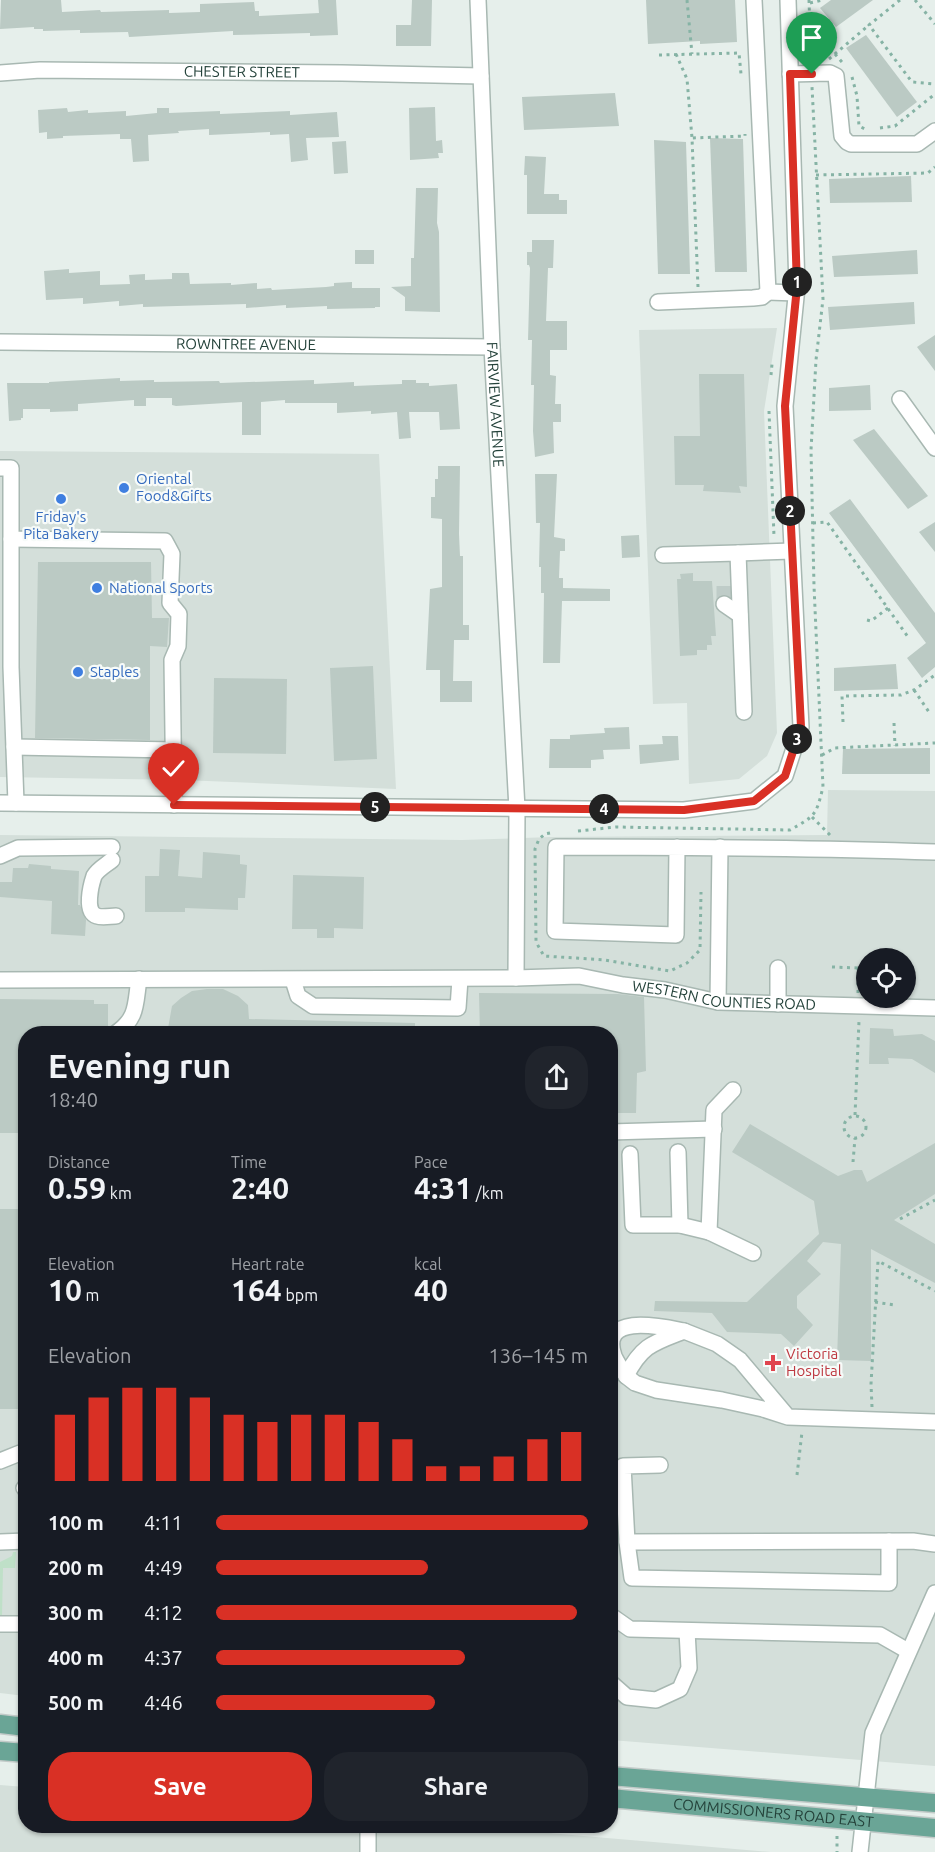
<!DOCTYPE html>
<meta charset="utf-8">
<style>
:root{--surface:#171b24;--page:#20242c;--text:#f1f3f6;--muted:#9ea1a6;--accent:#d93025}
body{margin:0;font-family:Ubuntu,sans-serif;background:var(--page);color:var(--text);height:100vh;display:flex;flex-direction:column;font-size:22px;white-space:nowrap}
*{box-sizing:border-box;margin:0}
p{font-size:20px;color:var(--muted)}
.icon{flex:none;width:33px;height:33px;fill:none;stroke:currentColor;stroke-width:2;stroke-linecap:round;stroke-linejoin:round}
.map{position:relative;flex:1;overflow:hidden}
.details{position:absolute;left:18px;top:1026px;width:600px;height:807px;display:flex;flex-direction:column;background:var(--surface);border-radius:24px;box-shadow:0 2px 4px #0004}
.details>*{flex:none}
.buttons{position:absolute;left:856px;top:948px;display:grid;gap:12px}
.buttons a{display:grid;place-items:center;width:60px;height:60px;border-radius:50%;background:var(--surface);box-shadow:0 2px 4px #0004;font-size:30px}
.pin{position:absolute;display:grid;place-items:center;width:51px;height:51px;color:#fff;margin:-62px -26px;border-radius:50% 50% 50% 0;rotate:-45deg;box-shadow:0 0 6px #0007}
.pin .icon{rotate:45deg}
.km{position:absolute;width:30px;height:30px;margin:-15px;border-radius:50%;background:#222;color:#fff;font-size:16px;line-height:30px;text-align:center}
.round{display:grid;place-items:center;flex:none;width:63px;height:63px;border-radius:24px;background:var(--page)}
.head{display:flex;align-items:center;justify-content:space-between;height:102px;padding:0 30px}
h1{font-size:33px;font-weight:700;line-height:45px}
.metrics{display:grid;grid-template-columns:repeat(3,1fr);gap:9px;height:102px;padding:6px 30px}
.metrics div{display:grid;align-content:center}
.metrics b{font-size:30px;font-weight:700}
.metrics small{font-size:16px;font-weight:400}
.metrics p{font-size:16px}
.chart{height:168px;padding:12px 30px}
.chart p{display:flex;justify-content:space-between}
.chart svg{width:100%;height:108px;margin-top:6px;stroke:var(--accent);stroke-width:6}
.cta{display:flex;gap:12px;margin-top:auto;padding:12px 30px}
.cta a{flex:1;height:69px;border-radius:24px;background:var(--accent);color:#fff;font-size:24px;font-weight:700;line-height:69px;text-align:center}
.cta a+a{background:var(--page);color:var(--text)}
ul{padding:0 30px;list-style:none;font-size:20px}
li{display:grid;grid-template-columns:96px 72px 1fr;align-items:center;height:45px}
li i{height:15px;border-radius:8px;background:var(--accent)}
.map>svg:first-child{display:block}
.built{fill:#d4dfda;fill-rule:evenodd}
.green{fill:#bfe0c8}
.building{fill:#bbcac4}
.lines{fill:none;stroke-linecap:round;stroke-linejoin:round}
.minor-tunnel{stroke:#bfccc8;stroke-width:15;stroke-dasharray:15 8;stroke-linecap:butt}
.minor-casing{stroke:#a8b8b2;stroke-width:18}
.major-casing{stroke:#c2cac8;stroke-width:21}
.path{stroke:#86b3a5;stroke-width:3;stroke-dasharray:3 4.5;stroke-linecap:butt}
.minor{stroke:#fff;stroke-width:15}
.major{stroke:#6aa596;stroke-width:18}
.route-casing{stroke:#fff;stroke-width:12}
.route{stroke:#d93025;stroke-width:8}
.shop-dot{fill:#3f7fe0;stroke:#f7fbf9;stroke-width:2}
.health-dot{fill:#e0444e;stroke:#f7fbf9;stroke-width:2}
.labels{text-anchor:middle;stroke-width:4.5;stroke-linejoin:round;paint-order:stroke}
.street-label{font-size:15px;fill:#24423a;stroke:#f7fbf9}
.shop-label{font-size:15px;fill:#366cbe;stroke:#f7fbf9;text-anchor:start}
.health-label{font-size:15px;fill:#be3a42;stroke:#f7fbf9;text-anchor:start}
</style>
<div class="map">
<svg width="935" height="1852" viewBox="0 0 935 1852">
<rect width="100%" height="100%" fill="#e6efeb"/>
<!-- built -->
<g class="built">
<polygon points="777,328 764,411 777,733 767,756 739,779 689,784 687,703 653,704 639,330"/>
<polygon points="0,451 379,454 396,789 183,780 0,777"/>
<path d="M828,790L935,791V1766L611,1740L610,1034H26L25,1696L0,1693V835L462,840L552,837L827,835ZM867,958H906V998H867Z"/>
<polygon points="0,1785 25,1787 26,1826 467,1826 771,1852 0,1852"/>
</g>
<!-- green -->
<polygon class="green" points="13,1552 16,1552 15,1568 3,1568 2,1617 0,1616 0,1562 12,1556"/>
<!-- building -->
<g class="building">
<polygon points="1,0 61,0 62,12 100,10 101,12 169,10 169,13 200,12 200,4 254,2 255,11 259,11 259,16 319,13 318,0 336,0 338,35 310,36 310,33 233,35 233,31 129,37 128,32 80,33 80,30 43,31 43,29 34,29 34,27 0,29"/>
<polygon points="412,0 432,0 431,46 396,46 396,25 411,25"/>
<polygon points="646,0 735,0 737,42 700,44 700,41 648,44"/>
<polygon points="831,0 873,0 836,27 820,8"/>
<polygon points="866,35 917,102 897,117 846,48"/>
<polygon points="615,93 619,126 524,130 522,97"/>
<polygon points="435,107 436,141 442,140 443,153 438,153 439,158 410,160 409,108"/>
<polygon points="67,108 68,112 88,110 88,113 126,111 126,116 157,113 157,108 169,108 169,113 220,111 220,114 290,111 290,115 337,112 339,137 306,138 308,160 291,162 289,134 270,135 270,132 209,135 209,129 178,131 179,133 148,135 149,161 133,162 131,139 120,139 120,134 63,136 63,138 47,139 47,132 39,133 38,110"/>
<polygon points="710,138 743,139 747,272 715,272"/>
<polygon points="654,140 686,142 690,274 658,274"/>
<polygon points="346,141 348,173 334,174 332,142"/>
<polygon points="525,156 546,157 544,194 559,194 559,200 567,200 567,214 527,214 527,175 524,175"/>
<polygon points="911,176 912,202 830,203 829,179"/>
<polygon points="416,188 438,188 437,223 439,232 440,312 405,311 405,297 391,287 411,286 411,258 414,258"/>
<polygon points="532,240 554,240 553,268 548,268 546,321 567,321 567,350 550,350 550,375 556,376 555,404 561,404 561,422 553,422 554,453 535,457 533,431 534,385 531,385 532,340 528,340 530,268 529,265 527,265 527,252 532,252"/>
<rect x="355" y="250" width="19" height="14"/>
<polygon points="917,250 918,274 834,277 832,256"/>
<polygon points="69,269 69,273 100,271 100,285 130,284 129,275 145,274 145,280 172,279 172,273 189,273 190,284 231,283 231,285 257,283 257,289 271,288 272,290 326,287 334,286 334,283 352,282 352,288 380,288 380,307 375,307 375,308 327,309 327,306 286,308 286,305 246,308 246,304 143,307 143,304 119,306 119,301 83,304 83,298 46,300 44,271"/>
<polygon points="914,302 915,324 830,330 828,307"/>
<polygon points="935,335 935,371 917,347"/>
<polygon points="699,374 744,374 747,487 739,486 741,493 703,491 704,485 675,485 674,436 700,436"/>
<polygon points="120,378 120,381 154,380 154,382 219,381 220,383 314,380 314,384 354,382 354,386 402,384 402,380 416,380 416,383 429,383 429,386 457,384 460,429 440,430 439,412 409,412 411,438 399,439 397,412 371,414 371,411 337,413 337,403 285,403 285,400 261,402 261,435 242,435 242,402 176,406 172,405 172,398 146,398 146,406 134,406 134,400 78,404 78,411 50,412 50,409 23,409 23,418 21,418 21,420 9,421 7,383 49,383 49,382"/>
<polygon points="870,385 871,410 829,411 829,388"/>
<polygon points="874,429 928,496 908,509 853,440"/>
<polygon points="438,466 460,466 459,534 460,556 463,556 463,625 469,625 469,640 454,640 453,681 472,681 472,702 440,702 440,670 426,670 430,589 442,587 442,519 431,518 431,497 435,497 435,479 438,479"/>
<polygon points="535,474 557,474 554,537 565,539 565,551 560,551 559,578 563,578 563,588 610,589 610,601 562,601 560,663 543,663 544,593 541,593 541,567 539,567 540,523 536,523"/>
<polygon points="850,499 935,613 935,667 922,678 907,658 926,643 829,513"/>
<polygon points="935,522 935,552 919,532"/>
<polygon points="639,535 640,557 622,558 621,536"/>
<polygon points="38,562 151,562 152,618 169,618 167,647 150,646 150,740 35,738"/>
<polygon points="693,573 693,581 712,581 716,636 711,636 712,645 707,645 707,650 697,650 697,655 680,656 677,579 681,579 680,574"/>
<polygon points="896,664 898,689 834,691 834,668"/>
<polygon points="373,666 377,759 334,761 330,668"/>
<polygon points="214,678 287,679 286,754 213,753"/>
<polygon points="629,727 630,749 603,750 604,759 591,760 591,768 549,768 550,739 570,739 570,735 605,733 604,728"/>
<polygon points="662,736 678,736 679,760 640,764 639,745 663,744"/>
<polygon points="930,748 930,774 842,774 843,749"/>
<polygon points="160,849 180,850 178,876 202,878 203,852 240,855 240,864 247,865 245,898 238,898 238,910 185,908 185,912 145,912 145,876 159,876"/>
<polygon points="29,864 51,866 51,869 79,871 78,905 80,905 86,920 85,936 51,934 52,901 0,897 0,882 12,882 13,868 28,868"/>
<polygon points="293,875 364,877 363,929 334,928 334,938 317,938 317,929 292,929"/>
<polygon points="207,989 223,989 238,996 248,1005 249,1019 415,1023 415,1034 167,1034 172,1006 181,998 192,991"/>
<polygon points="479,993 618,994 644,997 646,1071 637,1073 636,1113 610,1113 610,1034 480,1034"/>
<polygon points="0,999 94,1000 94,1004 108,1004 108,1028 105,1034 26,1034 26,1133 0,1133"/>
<polygon points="870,1028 893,1029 894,1036 922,1034 935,1041 935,1073 912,1059 888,1058 889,1064 869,1064"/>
<polygon points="750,1124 838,1176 854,1170 862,1170 867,1182 935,1143 935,1194 894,1220 935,1244 935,1283 871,1249 871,1361 837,1360 841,1244 823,1242 807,1261 821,1274 797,1296 797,1308 813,1325 794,1346 781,1334 727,1332 712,1313 654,1311 655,1301 747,1302 819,1234 814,1201 732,1152"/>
<polygon points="0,1209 18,1209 18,1221 26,1221 26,1409 0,1409"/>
</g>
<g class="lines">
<!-- minor-tunnel -->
<polyline class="minor-tunnel" points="724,586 724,604"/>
<!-- minor casing -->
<g class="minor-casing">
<g id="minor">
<path id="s1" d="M478,0L492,347L517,809L516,978"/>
<path id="s2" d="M0,73L40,70L342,73L481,76"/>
<polyline points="790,74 830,73 836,76 842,136 847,142 851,144 917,144 935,131"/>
<polyline points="768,292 796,293"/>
<polyline points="658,302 753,298 762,297 768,292 754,0"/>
<path id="s3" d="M0,342L492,347"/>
<polyline points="900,399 935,448"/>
<polyline points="0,468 11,468 11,539 165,541 172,554 170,603 179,614 178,646 172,660 174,805"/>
<polyline points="11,539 11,667 16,803"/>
<polyline points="738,553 792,551"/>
<polyline points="663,555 738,553 744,712"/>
<polyline points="724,604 740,615"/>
<polyline points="14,747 173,750"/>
<polyline points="0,803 684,810 754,801 785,776 801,727 785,406 797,287 788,0"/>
<path d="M677,847L676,935L555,931L556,847C682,847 809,848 935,852"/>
<polyline points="0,856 18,848 112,847"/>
<path d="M112,860C106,865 98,869 94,876C91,885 84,912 97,916C102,918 111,916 116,916"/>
<path id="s4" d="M0,980L516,978L579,976L623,985L665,990L718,1002L935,1008"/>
<polyline points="293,980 298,996 313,1006 458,1008 460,979"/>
<polyline points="718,1002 720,847"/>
<polyline points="778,1004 778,968"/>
<path d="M115,1034C138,1018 135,1005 139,979"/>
<polyline points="733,1090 714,1110 709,1232 753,1253"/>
<polyline points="610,1132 714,1129"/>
<polyline points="678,1152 680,1225"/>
<polyline points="630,1154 633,1225 680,1225 709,1232"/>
<path d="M626,1376C622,1370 617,1363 614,1356C599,1312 663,1327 684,1331"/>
<path d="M788,1417L740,1360L717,1344L684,1331C653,1343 642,1345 626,1376L635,1383L656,1390L722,1400L763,1409L788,1417L935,1422"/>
<polyline points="0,1461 20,1453 26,1453"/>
<polyline points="660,1465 623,1466 627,1542 913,1541 935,1544"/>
<polyline points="24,1488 26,1488"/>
<polyline points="0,1542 26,1541"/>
<polyline points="627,1542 632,1578 889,1583 889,1541"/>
<polyline points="610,1615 630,1629 880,1635 908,1651"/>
<polyline points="0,1624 26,1624"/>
<polyline points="610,1682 627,1697 656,1700 680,1689 689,1668 687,1631"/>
<polyline points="368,1826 368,1852"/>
<polyline points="860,1852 873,1733 935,1593"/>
</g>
</g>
<!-- major casing -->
<g class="major-casing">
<g id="major">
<polyline points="0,1724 26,1727"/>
<polyline points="0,1751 26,1753"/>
<polyline points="610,1776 935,1803"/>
<path id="s5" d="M610,1798L935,1828"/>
</g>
</g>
<!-- path -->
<g class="path">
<polyline points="687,0 692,54"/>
<polyline points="809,0 811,60"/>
<polyline points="900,0 869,25 912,82 935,84"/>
<polyline points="915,0 935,24"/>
<polyline points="810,3 823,0"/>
<polyline points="676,54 687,79 692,138"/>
<polyline points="835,54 842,62"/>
<polyline points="659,55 739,53 741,74"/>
<polyline points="829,59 869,25"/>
<polyline points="852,77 857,96 859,126 865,129"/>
<polyline points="880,128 895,126 935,94"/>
<polyline points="816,175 928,173 935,167"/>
<polyline points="698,287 692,138 745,136 745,134"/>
<polyline points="771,375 772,364"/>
<polyline points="769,411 774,536"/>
<polyline points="813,523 827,522 908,637"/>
<polyline points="867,620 871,621 888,608"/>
<polyline points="914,690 929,712"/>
<polyline points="843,722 842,696 901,695 914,690 935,675"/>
<polyline points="894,723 895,746"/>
<polyline points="822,755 835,748 935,743"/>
<polyline points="812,817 830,835"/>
<path d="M578,831L616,827L790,830C815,816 816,816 823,787L814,586L811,450L816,360L823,299L812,87"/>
<polyline points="550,833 545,834 539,839 535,849 536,942 544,956 605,960 670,971 687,963 700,950 701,892"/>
<polyline points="832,967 858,968"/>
<polyline points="858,993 858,968 867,967"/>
<polyline points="855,1115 859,1021"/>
<circle cx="855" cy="1127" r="11"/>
<polyline points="853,1162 855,1138"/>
<polyline points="900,1219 935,1200"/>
<polyline points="875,1302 894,1305"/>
<polyline points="872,1407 871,1384 878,1261 935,1291"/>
<polyline points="797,1475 802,1432"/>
<polyline points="837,1836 837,1852"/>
</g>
<!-- minor -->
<use href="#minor" class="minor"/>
<!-- major -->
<use href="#major" class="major"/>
</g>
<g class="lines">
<!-- route casing -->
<g class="route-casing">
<polyline id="route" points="174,805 684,810 754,801 785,776 801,727 785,406 797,287 790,74 812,74"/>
</g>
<!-- route -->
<use href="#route" class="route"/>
</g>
<!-- markers -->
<g class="shop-dot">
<circle cx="124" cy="488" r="6"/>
<circle cx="61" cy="499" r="6"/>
<circle cx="97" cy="588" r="6"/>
<circle cx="78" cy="672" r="6"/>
</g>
<path class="health-dot" d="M770 1354h6v6h6v6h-6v6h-6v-6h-6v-6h6z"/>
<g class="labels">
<!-- street labels -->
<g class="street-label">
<text dy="5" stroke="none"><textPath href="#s2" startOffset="242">CHESTER STREET</textPath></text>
<text dy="5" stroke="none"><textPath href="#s3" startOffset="246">ROWNTREE AVENUE</textPath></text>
<text dy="5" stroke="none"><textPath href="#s1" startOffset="405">FAIRVIEW AVENUE</textPath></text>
<text dy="5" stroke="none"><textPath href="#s4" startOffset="726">WESTERN COUNTIES ROAD</textPath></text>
<text dy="5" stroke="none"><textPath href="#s5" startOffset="164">COMMISSIONERS ROAD EAST</textPath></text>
</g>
<!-- shop labels -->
<g class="shop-label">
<text x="136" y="484">Oriental<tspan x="136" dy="17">Food&amp;Gifts</tspan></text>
<text x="61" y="522" text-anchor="middle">Friday's<tspan x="61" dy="17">Pita Bakery</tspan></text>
<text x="109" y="593">National Sports</text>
<text x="90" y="677">Staples</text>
</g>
<!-- health labels -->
<g class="health-label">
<text x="786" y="1359">Victoria<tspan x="786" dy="17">Hospital</tspan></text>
</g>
</g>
</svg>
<div class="buttons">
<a><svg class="icon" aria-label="locate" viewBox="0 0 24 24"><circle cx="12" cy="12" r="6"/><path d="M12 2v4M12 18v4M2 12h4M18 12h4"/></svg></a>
</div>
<div class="pin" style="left:812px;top:74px;background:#1e9e55"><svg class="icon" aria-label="arrive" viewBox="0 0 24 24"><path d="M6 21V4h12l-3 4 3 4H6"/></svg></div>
<div class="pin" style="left:174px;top:805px;background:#d93025"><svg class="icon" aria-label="check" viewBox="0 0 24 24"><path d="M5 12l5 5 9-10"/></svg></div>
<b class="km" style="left:797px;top:282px">1</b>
<b class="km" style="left:790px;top:511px">2</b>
<b class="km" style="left:797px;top:739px">3</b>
<b class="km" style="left:604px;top:809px">4</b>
<b class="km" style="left:375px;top:807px">5</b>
<section class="details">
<div class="head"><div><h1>Evening run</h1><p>18:40</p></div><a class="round"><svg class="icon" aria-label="share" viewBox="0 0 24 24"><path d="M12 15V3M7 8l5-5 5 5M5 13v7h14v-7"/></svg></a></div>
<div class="metrics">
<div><p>Distance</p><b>0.59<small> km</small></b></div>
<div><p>Time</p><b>2:40</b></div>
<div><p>Pace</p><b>4:31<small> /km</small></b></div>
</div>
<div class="metrics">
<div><p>Elevation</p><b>10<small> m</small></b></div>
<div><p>Heart rate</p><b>164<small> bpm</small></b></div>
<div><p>kcal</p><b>40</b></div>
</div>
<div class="chart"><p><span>Elevation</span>136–145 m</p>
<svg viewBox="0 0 160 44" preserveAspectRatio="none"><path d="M5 44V17M15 44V10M25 44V6M35 44V6M45 44V10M55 44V17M65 44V20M75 44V17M85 44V17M95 44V20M105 44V27M115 44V38M125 44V38M135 44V34M145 44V27M155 44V24"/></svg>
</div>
<ul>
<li><b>100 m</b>4:11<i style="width:100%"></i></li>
<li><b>200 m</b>4:49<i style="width:57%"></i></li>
<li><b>300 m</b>4:12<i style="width:97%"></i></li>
<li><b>400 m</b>4:37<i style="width:67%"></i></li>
<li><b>500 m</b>4:46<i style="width:59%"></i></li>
</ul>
<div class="cta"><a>Save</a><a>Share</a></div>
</section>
</div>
